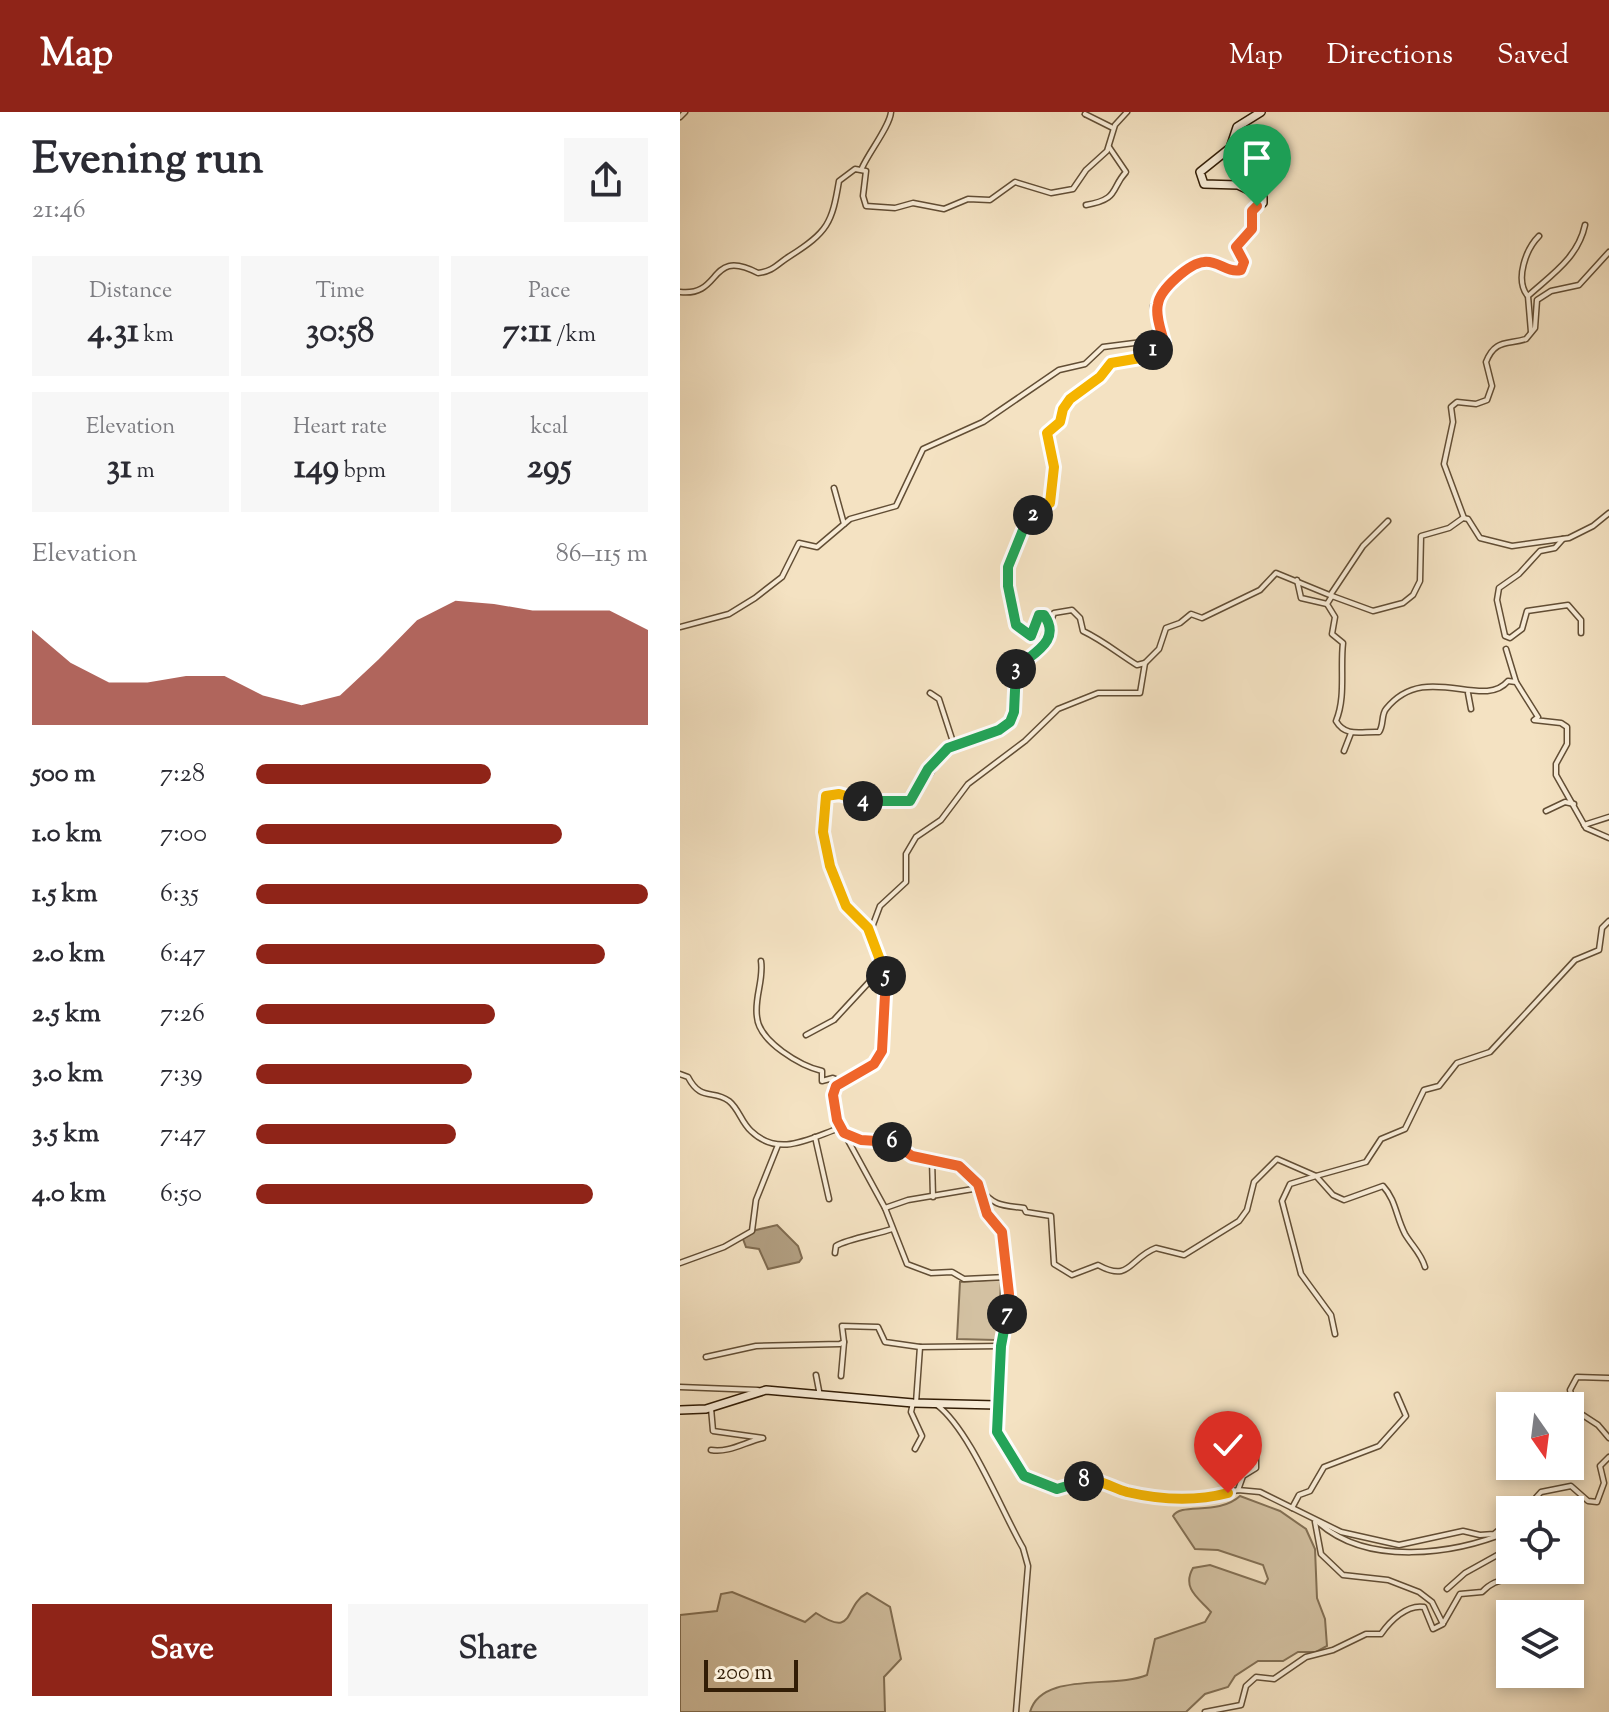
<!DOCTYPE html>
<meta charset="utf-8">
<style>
:root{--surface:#fff;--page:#f7f7f7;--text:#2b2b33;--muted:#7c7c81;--accent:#8f2418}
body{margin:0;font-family:"Sorts Mill Goudy",serif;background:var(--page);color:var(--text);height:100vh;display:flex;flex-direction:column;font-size:30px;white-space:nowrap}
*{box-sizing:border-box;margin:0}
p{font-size:26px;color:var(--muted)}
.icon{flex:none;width:44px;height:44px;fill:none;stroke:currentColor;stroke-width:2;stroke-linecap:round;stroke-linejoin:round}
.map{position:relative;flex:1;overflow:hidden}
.details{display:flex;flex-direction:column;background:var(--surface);width:680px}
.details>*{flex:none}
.needle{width:52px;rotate:166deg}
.buttons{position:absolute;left:816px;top:1280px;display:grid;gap:16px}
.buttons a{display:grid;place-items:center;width:88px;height:88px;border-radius:0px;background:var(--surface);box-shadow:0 4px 12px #0003;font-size:40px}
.scale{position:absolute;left:24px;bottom:20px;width:94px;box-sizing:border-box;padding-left:8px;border:4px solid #321d06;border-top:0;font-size:22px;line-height:28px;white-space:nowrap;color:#321d06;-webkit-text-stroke:6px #f8ecd7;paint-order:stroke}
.pin{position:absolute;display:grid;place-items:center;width:68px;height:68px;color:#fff;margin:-82px -34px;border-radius:50% 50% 50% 0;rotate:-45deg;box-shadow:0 0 8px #0007}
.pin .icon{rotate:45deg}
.km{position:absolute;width:40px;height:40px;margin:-20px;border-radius:50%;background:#222;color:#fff;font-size:22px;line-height:40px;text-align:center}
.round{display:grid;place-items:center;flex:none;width:84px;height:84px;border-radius:0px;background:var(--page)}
.summary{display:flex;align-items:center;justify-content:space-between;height:136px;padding:0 32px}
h1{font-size:44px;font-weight:800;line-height:60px}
.figures{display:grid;grid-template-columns:repeat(3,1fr);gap:12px;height:136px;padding:8px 32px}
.figures div{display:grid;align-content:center;border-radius:0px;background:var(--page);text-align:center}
.figures b{font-size:34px;font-weight:800}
.figures small{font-size:22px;font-weight:400}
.figures p{font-size:22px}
.chart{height:224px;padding:16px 32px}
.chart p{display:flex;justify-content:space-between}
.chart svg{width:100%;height:144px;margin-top:8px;fill:var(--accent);opacity:.7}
.button{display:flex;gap:16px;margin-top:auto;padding:16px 32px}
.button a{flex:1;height:92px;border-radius:0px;background:var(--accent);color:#fff;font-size:32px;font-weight:800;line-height:92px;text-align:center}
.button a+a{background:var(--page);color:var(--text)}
ul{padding:0 32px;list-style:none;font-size:26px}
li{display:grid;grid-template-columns:128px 96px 1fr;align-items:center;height:60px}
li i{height:20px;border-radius:10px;background:var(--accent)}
header{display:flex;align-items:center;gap:48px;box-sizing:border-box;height:112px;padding:0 40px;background:var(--accent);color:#fff}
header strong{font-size:38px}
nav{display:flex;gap:44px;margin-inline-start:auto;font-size:28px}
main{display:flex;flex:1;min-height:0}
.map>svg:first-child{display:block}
.green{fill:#d3c1a2;stroke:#826f54;stroke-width:2}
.water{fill:#b29f82;stroke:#7f6b50;stroke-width:2}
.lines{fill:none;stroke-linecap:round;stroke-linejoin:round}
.street-casing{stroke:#624e35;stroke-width:7}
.secondary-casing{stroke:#321d06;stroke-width:10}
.street{stroke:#f8ecd7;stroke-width:4}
.secondary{stroke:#f8ecd7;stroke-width:7}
.split-1-casing{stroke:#fff;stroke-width:16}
.split-2-casing{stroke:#fff;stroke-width:16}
.split-3-casing{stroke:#fff;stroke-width:16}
.split-4-casing{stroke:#fff;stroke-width:16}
.split-5-casing{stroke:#fff;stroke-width:16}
.split-6-casing{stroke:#fff;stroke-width:16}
.split-7-casing{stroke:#fff;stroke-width:16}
.split-8-casing{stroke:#fff;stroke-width:16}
.split-9-casing{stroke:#fff;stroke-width:16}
.split-1{stroke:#f0652b;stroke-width:10}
.split-2{stroke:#f5b400;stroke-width:10}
.split-3{stroke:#22a559;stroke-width:10}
.split-4{stroke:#22a559;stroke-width:10}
.split-5{stroke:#f5b400;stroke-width:10}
.split-6{stroke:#f0652b;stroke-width:10}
.split-7{stroke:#f0652b;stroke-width:10}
.split-8{stroke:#22a559;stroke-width:10}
.split-9{stroke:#f5b400;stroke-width:10}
</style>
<header>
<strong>Map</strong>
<nav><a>Map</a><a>Directions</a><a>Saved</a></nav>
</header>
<main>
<section class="details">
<div class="summary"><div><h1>Evening run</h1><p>21:46</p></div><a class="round"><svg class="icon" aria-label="share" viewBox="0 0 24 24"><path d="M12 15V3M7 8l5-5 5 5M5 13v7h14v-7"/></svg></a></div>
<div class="figures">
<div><p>Distance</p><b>4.31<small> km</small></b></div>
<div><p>Time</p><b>30:58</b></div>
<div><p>Pace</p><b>7:11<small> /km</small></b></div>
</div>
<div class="figures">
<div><p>Elevation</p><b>31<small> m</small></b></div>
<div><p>Heart rate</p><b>149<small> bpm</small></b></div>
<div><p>kcal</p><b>295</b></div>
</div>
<div class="chart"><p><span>Elevation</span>86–115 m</p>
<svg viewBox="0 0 160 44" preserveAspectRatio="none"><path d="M0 44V15L10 25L20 31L30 31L40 29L50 29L60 35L70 38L80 35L90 24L100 12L110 6L120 7L130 9L140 9L150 9L160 15V44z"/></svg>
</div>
<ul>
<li><b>500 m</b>7:28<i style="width:60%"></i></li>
<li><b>1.0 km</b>7:00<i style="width:78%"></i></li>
<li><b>1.5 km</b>6:35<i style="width:100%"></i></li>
<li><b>2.0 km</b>6:47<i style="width:89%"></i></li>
<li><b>2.5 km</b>7:26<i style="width:61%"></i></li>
<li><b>3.0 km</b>7:39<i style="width:55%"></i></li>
<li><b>3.5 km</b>7:47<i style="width:51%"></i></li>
<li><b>4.0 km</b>6:50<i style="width:86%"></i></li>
</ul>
<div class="button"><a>Save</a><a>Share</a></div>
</section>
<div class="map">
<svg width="929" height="1600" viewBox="0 0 929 1600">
<rect width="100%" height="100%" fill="#f4e2c2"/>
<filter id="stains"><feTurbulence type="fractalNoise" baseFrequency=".0025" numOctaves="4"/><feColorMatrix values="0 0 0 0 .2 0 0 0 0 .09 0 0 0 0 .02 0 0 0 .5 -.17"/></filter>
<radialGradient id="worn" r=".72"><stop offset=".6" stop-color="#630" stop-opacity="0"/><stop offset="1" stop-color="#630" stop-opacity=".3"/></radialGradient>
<!-- green -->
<g class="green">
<polygon points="321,1167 319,1217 315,1228 277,1227 280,1170"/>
<path d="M560,1384L600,1399L626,1417L635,1437L637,1486L645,1507L647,1534L636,1540H618L603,1549H578L555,1564L548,1575L525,1582L506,1600H350C361,1559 434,1577 467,1563L475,1527L525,1510L531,1500C520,1487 501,1477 513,1456L530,1453L585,1472L588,1467L583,1453L538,1438L515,1437L493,1404C501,1390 538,1404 560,1384Z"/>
<path d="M52,1480L125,1510L136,1501C176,1527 163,1494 187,1481L210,1495L221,1547L204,1565L205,1600H0V1503L37,1499L41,1482Z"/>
</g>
<!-- water -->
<polygon class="water" points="97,1113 118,1134 122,1146 119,1150 88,1157 79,1137 66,1135 63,1127 72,1119"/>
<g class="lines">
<!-- street casing -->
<g class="street-casing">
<g id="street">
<polyline points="405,2 433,16"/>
<polyline points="0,5 5,0"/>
<path d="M182,56C189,40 210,14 211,0"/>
<path d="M406,93C440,87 430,77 446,60L429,35"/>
<path d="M0,180C43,185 28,135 78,161C94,159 97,152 110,144C148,120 152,111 159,69L175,57L186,59L183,84L186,94L215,96L233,91L264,97L288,87L310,88L335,70L371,81L393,77L406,58L427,39L435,13L447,0"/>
<path d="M847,183C835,167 846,137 859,124"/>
<path d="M851,220L848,184C871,163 898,146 905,113"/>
<polyline points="154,376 164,412"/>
<path d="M784,406L764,352L773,310L771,295L777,290L796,292L807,288L812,274L806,250C815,227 827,233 846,227L855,216L857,188L871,179L899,173L929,140"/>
<polyline points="883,427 875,436 860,439 839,462 819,476 817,488 825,524 830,526 842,517 847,499 888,493 901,508 901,521"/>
<polyline points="617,468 621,486 647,492"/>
<polyline points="651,482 683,434 708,409"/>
<polyline points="652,484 693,499 723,491 733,483 740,469 741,424 769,416 783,406 788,407 800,426 832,434 889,426 913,414 929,401"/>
<path d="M369,514L374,501L392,498L400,506L403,519C422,528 438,541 457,553L465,551"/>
<polyline points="0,515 49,502 75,486 102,465 119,431 137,435 170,407 216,394 243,337 303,310 379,258 405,252 423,235 470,229 476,217 473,194 478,189"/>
<polyline points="826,537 836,570"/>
<polyline points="250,581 259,587 274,633"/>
<polyline points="788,581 791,597"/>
<polyline points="664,639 671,621"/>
<polyline points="866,699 885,690 894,692"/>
<polyline points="904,713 929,705"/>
<path d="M191,818L200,794L226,770V742L236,725L261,708L288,672L345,629L378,597L418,581H460L465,551L479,537L486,516L500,511L511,502L522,506L580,478L596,461L652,484L647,492L655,505L652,522L663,531C660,557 666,585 656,609C666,626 682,619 699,620C704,613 701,603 706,597C745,548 803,599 828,569L836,570L858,605L854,608L881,611L887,615V632L876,652V663L906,716L929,726"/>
<path d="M81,849C84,868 74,886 77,905C79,930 121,954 142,959V969L153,966L163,970"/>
<polyline points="126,923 154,908 203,855"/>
<path d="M0,962L8,965C21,990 33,977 49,989C59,997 61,1010 71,1019C99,1046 130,1026 160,1016"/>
<polyline points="164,1021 205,1096 227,1152 251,1161 272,1160 284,1167 327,1165"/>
<polyline points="135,1025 149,1087"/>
<polyline points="252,1047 253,1085"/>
<path d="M205,1096L228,1088L299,1076C316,1095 321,1093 344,1096L346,1100L371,1104L374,1152L392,1163L418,1153C451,1171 449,1146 476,1136L504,1143L559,1109L567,1098L574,1070L597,1047L636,1064L686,1050L701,1027L725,1017L744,978L759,974L777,951L810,940L895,848L919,838L922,816L929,809"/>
<path d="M155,1141L156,1134C167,1127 198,1122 212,1117"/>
<polyline points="0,1151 44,1135 72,1119 76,1088 98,1033"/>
<path d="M655,1222L651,1203L621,1162L602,1089L610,1072L636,1064L653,1083L664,1088L703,1074C716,1088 716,1105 725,1122C732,1134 741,1141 745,1155"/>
<polyline points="26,1245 76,1234 160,1232 164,1230 162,1214 198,1215 205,1230 240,1235 321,1234"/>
<polyline points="136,1263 140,1284"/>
<polyline points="161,1264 164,1230"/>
<polyline points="929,1266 897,1265 890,1278 895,1298 918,1313 929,1326"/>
<polyline points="0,1275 78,1278"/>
<polyline points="233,1291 231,1300 242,1324 235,1337"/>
<polyline points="236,1291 240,1235"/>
<path d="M257,1293C290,1318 321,1398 343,1436L348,1454L336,1600"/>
<polyline points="317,1293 316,1318 338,1359 352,1369 377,1377 413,1368 447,1380 514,1389 558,1378 580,1380 661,1420 719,1433 783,1419 800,1423 814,1422 830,1409"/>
<path d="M31,1338C49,1341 65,1330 83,1326L33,1319L31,1296"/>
<polyline points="558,1378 563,1364 576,1356 576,1332"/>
<polyline points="612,1396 619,1383 630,1379 644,1355 699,1334 726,1304 717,1283"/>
<polyline points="833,1398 838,1389"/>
<polyline points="845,1398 861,1380 891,1374 908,1389 917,1390 924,1371 920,1354 929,1345"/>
<path d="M639,1411C688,1454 773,1443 830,1419"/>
<polyline points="767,1477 785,1461 830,1436"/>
<path d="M764,1510L780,1482L802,1480C819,1462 832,1472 844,1458"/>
<path d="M525,1600L561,1593L566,1574L576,1565L594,1567L626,1545L653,1538L686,1522H701C710,1509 727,1492 744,1495L753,1517L763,1512L752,1490L739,1480L708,1468L663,1463L641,1442L635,1410"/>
</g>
</g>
<!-- secondary casing -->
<g class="secondary-casing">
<path id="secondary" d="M0,1298L26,1297L86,1278L233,1291L317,1293L329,1174L321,1118L307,1102L298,1072L285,1058L271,1051L232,1044L214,1031L181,1028L164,1021L157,1008L154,977L186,959L202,939L208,868L190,820L166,794L151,756L143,720L145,686L152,682L182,689H229L266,637L319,618L331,608C337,593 330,578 333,563C338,543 388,536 364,503H359L351,524L336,513L328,455L347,408L370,391L374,355L367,321L380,310C386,282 414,272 431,251L460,246L483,234L478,189L507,157L527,150L547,159L562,158L564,150L556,135L572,117V99L583,91V85L558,73L524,72L520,60L550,36L557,15L581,0"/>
</g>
<!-- street -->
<use href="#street" class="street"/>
<!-- secondary -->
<use href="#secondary" class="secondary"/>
</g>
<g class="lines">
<!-- split-1 casing -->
<g class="split-1-casing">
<path id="split-1" d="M473,238L484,230C481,218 475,203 478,192C480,177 510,151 524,150C538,148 546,161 561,158L564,150L556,135L572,117V99L577,94"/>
</g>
<!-- split-2 casing -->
<g class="split-2-casing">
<polyline id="split-2" points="353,403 370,391 374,355 367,321 380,310 383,297 390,287 420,265 431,251 460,246 473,238"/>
</g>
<!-- split-3 casing -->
<g class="split-3-casing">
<path id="split-3" d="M336,557C350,542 383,530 364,503H359L351,524L336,513L328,474V455L347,408L353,403"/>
</g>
<!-- split-4 casing -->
<g class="split-4-casing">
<polyline id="split-4" points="183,689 230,689 248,657 268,636 319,618 330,610 334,600 336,557"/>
</g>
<!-- split-5 casing -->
<g class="split-5-casing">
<polyline id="split-5" points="183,689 159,682 146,684 143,720 150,754 166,794 188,816 206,864"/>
</g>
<!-- split-6 casing -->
<g class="split-6-casing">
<polyline id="split-6" points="206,864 202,939 194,952 156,974 153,983 157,1008 164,1021 181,1028 212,1030"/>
</g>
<!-- split-7 casing -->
<g class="split-7-casing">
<polyline id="split-7" points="212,1030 232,1044 279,1054 298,1072 307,1102 322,1120 329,1182 327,1202"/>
</g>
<!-- split-8 casing -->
<g class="split-8-casing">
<polyline id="split-8" points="327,1202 321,1234 317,1320 344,1364 377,1377 404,1369"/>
</g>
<!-- split-9 casing -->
<g class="split-9-casing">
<path id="split-9" d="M404,1369C419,1366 432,1376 447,1380C481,1388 514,1390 548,1381"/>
</g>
<!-- split-1 -->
<use href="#split-1" class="split-1"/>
<!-- split-2 -->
<use href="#split-2" class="split-2"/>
<!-- split-3 -->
<use href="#split-3" class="split-3"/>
<!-- split-4 -->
<use href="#split-4" class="split-4"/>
<!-- split-5 -->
<use href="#split-5" class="split-5"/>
<!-- split-6 -->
<use href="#split-6" class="split-6"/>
<!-- split-7 -->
<use href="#split-7" class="split-7"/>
<!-- split-8 -->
<use href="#split-8" class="split-8"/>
<!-- split-9 -->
<use href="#split-9" class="split-9"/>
</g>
<rect width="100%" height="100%" filter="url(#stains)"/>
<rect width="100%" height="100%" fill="url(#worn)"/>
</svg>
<div class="buttons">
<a><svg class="needle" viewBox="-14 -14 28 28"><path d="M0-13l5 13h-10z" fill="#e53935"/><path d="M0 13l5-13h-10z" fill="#7c7c81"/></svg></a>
<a><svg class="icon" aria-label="locate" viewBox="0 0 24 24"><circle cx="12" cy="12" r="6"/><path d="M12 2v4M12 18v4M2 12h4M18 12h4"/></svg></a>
<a><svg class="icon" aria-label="layers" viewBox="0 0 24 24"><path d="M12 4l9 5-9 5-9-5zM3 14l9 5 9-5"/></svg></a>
</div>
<div class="scale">200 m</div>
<div class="pin" style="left:577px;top:94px;background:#1e9e55"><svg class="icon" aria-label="arrive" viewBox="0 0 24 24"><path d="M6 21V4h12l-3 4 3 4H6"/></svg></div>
<div class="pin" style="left:548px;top:1381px;background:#d93025"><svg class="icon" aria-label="check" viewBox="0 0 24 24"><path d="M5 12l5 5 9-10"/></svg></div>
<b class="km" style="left:473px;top:238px">1</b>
<b class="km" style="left:353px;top:403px">2</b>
<b class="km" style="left:336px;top:557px">3</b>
<b class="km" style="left:183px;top:689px">4</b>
<b class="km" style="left:206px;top:864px">5</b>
<b class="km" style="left:212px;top:1030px">6</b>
<b class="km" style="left:327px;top:1202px">7</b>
<b class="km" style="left:404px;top:1369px">8</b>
</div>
</main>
